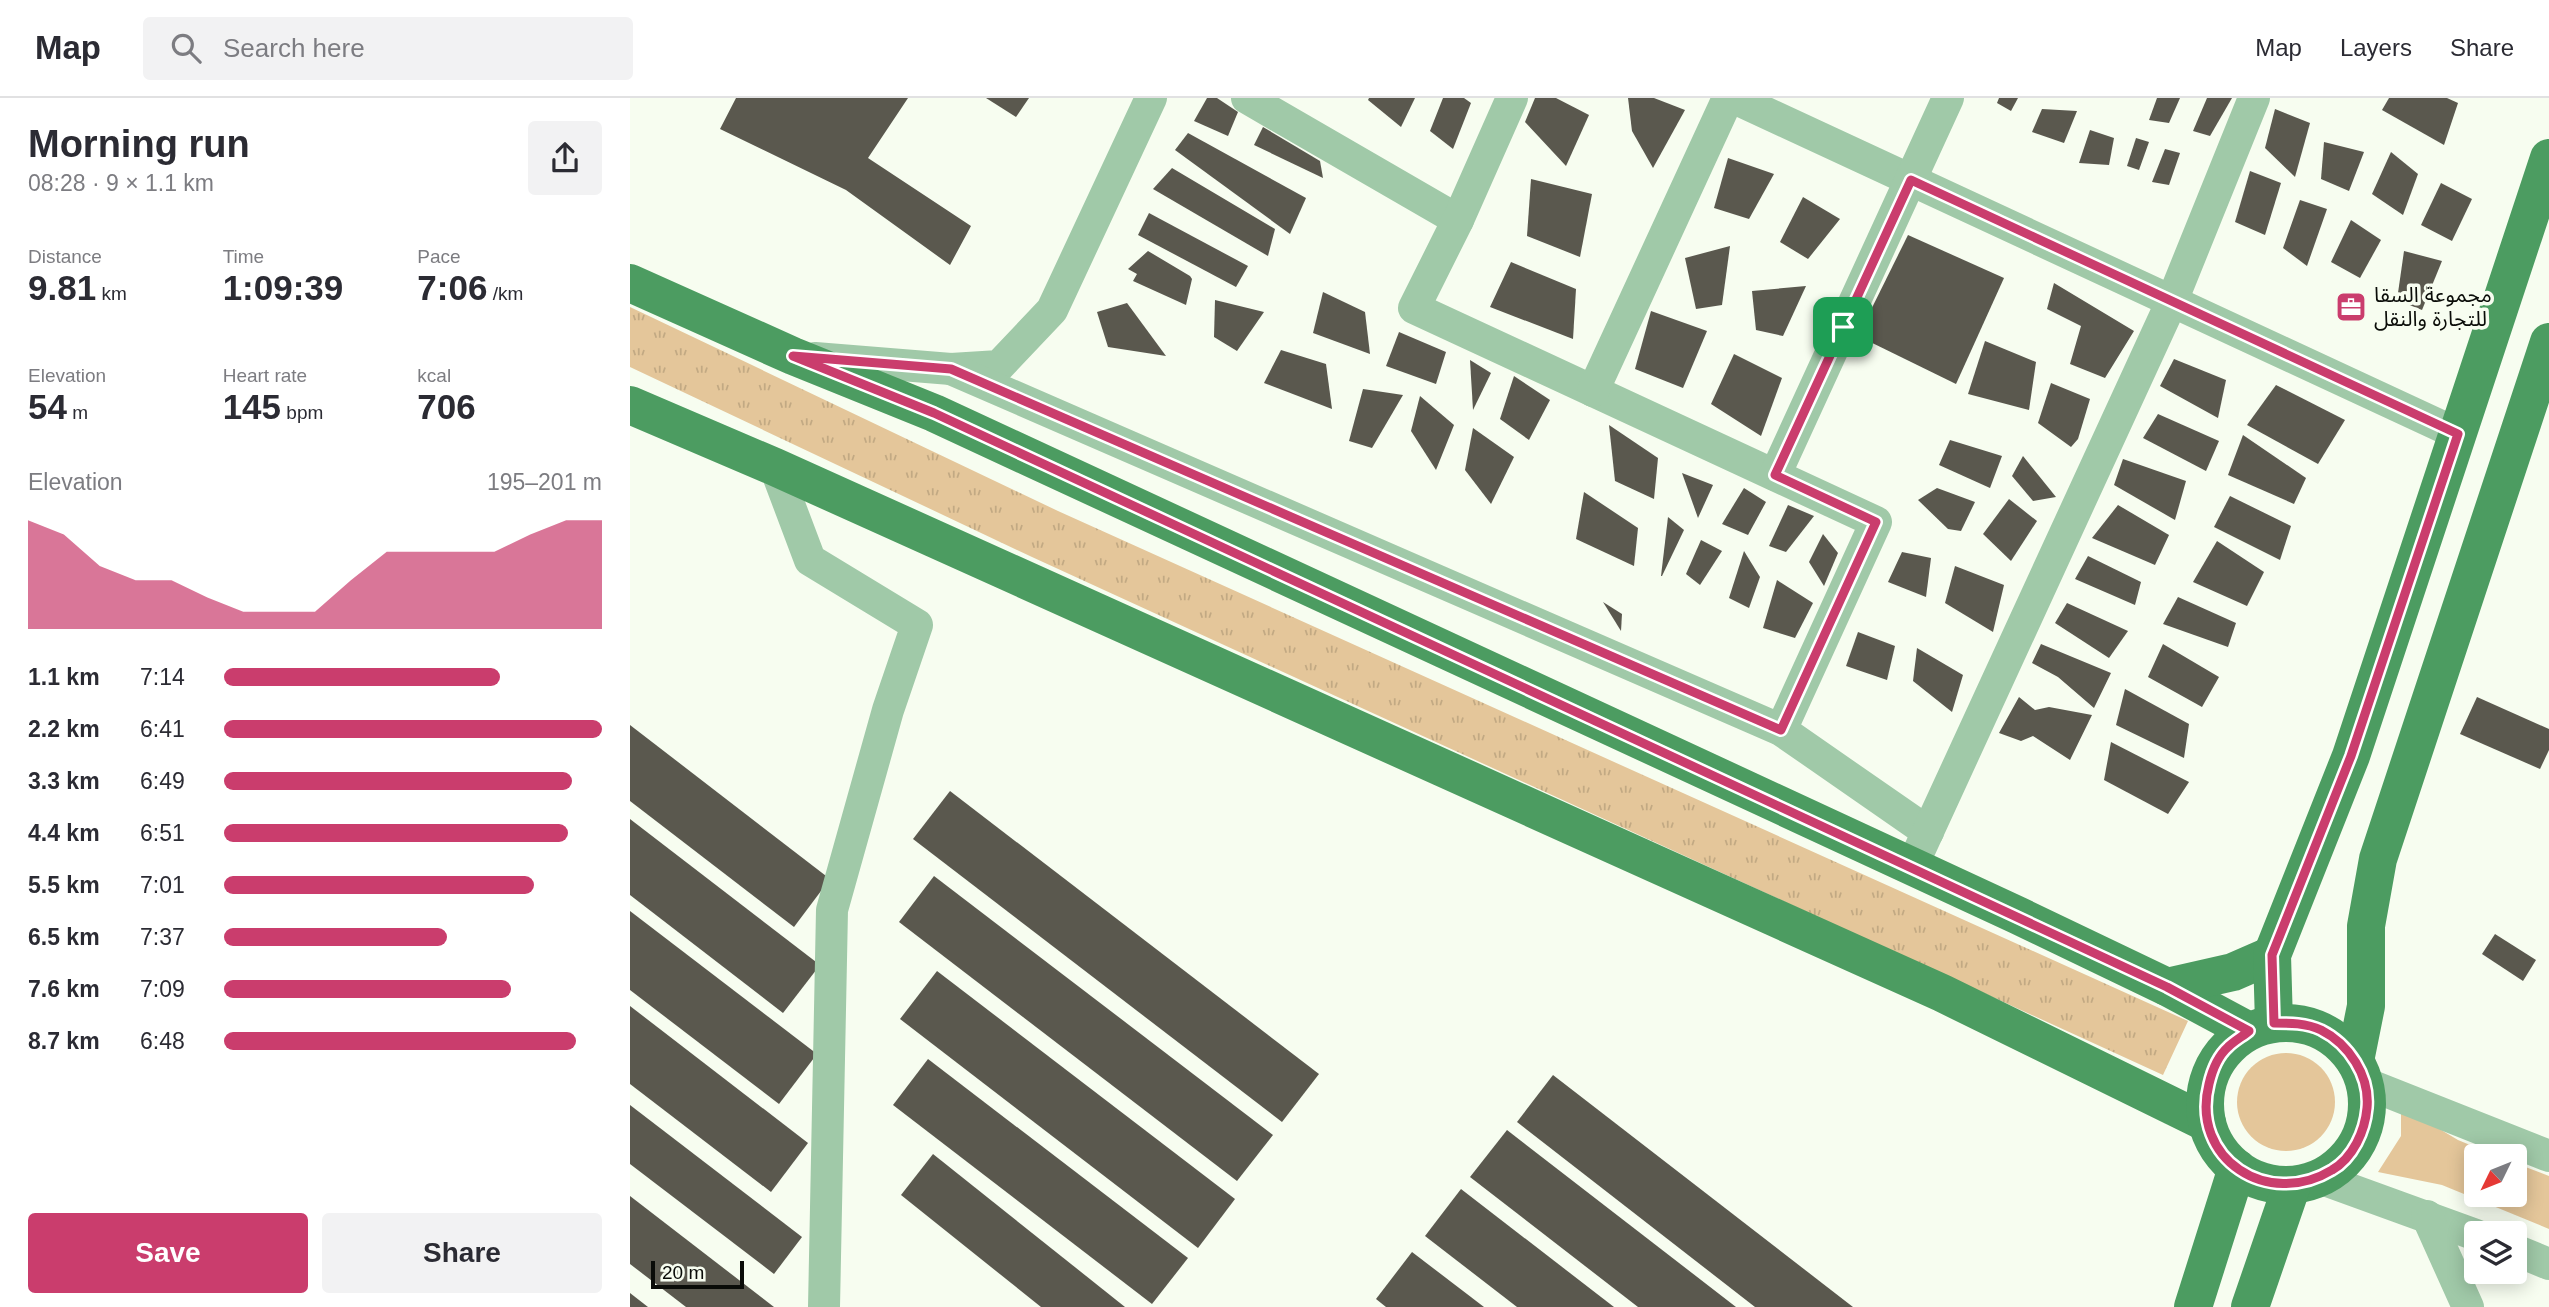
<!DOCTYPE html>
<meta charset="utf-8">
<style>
:root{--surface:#fff;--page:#f2f2f3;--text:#2b2b33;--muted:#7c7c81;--line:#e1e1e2;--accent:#ca3d6d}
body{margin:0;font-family:Helvetica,"Noto Sans Arabic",sans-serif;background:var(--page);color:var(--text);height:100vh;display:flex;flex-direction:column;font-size:26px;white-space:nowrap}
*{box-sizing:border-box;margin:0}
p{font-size:23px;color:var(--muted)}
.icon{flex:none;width:38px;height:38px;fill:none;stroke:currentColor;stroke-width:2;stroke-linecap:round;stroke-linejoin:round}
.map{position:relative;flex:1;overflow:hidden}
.side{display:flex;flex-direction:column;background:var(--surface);width:630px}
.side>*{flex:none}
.needle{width:46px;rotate:227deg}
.buttons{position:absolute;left:1834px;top:1046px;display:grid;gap:14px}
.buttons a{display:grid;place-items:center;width:63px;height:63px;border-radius:7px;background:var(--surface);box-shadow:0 4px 18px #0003;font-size:35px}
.scale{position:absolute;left:21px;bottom:18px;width:93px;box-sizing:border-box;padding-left:7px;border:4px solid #0a0c08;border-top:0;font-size:19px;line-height:24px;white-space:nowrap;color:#0a0c08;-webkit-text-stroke:5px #f7fdf0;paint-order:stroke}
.pin{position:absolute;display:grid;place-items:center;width:60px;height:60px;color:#fff;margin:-30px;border-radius:14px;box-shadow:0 4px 10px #0006}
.round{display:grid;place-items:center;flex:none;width:74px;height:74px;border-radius:7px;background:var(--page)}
.head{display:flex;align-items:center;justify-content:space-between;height:119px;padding:0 28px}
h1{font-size:38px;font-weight:700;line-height:52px}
.stats{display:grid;grid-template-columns:repeat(3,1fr);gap:10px;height:119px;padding:7px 28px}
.stats div{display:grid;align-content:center}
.stats b{font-size:35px;font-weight:700}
.stats small{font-size:19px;font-weight:400}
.stats p{font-size:19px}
.chart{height:196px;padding:14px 28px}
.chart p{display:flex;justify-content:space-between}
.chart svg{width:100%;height:126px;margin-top:7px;fill:var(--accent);opacity:.7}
.cta{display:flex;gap:14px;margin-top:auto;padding:14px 28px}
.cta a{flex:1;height:80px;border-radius:7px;background:var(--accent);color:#fff;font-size:28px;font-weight:700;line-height:80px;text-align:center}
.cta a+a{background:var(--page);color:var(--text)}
ul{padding:0 28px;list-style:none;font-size:23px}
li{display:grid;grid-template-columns:112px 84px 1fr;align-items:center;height:52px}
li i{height:18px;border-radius:9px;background:var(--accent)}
header{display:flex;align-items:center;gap:42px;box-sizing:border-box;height:98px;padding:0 35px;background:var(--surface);border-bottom:2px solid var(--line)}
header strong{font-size:33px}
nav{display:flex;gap:38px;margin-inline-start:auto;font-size:24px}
.search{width:490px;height:63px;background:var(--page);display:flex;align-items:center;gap:18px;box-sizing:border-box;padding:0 24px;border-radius:7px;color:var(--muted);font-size:26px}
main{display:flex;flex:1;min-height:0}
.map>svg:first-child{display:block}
.grass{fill:#e4c69a}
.park{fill:url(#park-tufts)}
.building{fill:#5a584e}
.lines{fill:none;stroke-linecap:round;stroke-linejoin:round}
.minor{stroke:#a0c9a8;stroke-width:32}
.primary{stroke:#4c9c61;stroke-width:38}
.route-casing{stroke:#fff;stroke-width:14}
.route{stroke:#ca3d6d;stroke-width:9}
.labels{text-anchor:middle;stroke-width:7;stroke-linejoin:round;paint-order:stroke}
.poi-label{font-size:21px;fill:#0a0c08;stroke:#f7fdf0;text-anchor:start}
</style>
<header>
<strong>Map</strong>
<div class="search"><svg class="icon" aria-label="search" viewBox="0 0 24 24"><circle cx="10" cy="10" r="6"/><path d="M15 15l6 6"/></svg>Search here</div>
<nav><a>Map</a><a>Layers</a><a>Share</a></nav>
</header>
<main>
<section class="side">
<div class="head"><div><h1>Morning run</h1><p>08:28 · 9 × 1.1 km</p></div><a class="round"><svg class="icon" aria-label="share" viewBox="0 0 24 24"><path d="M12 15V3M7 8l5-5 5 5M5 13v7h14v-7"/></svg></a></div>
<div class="stats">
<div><p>Distance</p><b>9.81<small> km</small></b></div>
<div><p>Time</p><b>1:09:39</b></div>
<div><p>Pace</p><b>7:06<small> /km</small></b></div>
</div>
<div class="stats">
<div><p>Elevation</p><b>54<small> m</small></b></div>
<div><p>Heart rate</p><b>145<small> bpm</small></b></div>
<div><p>kcal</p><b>706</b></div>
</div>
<div class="chart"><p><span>Elevation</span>195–201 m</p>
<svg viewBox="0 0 160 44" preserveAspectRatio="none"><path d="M0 44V6L10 11L20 22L30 27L40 27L50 33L60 38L70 38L80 38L90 27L100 17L110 17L120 17L130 17L140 11L150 6L160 6V44z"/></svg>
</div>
<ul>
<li><b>1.1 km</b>7:14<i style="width:73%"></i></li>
<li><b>2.2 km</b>6:41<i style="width:100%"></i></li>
<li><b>3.3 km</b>6:49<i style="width:92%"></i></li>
<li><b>4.4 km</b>6:51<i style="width:91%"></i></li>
<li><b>5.5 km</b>7:01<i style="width:82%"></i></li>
<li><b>6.5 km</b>7:37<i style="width:59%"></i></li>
<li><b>7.6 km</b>7:09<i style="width:76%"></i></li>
<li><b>8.7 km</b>6:48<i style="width:93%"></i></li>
</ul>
<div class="cta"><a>Save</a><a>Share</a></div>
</section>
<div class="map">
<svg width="1919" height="1209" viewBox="0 0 1919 1209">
<defs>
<pattern id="park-tufts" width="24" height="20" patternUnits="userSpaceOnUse" patternTransform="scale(1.75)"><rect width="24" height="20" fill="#e4c69a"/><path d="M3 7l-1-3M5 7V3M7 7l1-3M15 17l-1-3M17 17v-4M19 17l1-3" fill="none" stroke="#c2a983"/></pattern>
</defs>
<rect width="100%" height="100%" fill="#f7fdf0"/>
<!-- grass -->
<g class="grass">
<circle cx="1656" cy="1004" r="49"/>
<polygon points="1771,1008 1828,1042 1869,1059 1846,1059 1846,1097 1885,1097 1885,1065 1919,1078 1919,1131 1812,1087 1748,1074 1771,1038"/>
</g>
<!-- park -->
<polygon class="park" points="0,209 428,413 1558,923 1533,977 402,459 0,269"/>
<!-- building -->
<g class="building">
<polygon points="106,0 278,0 238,60 341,128 320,167 216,92 90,31"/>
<polygon points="356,0 399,0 386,19"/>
<polygon points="577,0 587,0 608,14 598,38 564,23"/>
<polygon points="739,0 785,0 771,29 738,2"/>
<polygon points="813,0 834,0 841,5 823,51 800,33"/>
<polygon points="905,0 926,0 959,17 936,68 895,24"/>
<polygon points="998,0 1024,0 1055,12 1023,70 1002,33"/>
<polygon points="1369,0 1388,0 1381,13 1367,5"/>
<polygon points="1527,0 1550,0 1539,25 1519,22"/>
<polygon points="1577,0 1602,0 1580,38 1563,33"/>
<polygon points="1759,0 1817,0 1828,5 1814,47 1752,12"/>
<polygon points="1412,11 1447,13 1434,45 1402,34"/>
<polygon points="1645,11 1680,25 1665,79 1635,50"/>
<polygon points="633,29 690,63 693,80 624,47"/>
<polygon points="1460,32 1484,40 1479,67 1449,65"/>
<polygon points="558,35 676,100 660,136 545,52"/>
<polygon points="1506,40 1519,44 1509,72 1497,68"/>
<polygon points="1694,44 1734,54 1719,93 1691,81"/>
<polygon points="1535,51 1550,55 1539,87 1522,84"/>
<polygon points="1761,54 1788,76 1773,117 1742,96"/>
<polygon points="1098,60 1144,76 1119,121 1084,110"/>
<polygon points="542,70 645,131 638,158 523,91"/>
<polygon points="1620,73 1651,85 1635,137 1605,124"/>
<polygon points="901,81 962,96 950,159 897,138"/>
<polygon points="1811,85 1842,101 1822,143 1791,127"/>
<polygon points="1173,99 1210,121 1178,161 1150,144"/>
<polygon points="1670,102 1697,111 1677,168 1653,150"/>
<polygon points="519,115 618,168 606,189 508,137"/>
<polygon points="1721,122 1751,142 1730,180 1701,164"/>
<polygon points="1278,137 1374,180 1326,286 1228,238"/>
<polygon points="1100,148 1092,207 1066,211 1055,160"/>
<polygon points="518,153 560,178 562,181 556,207 503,183 507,176 498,171"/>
<polygon points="1774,153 1812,163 1792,212 1767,202"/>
<polygon points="881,164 946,191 943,241 860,209"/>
<polygon points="1424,185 1504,233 1475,280 1440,266 1451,228 1417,211"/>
<polygon points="1176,188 1153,238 1126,232 1122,193"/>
<polygon points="693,194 735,214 740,256 683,235"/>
<polygon points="585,202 634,214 607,253 584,239"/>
<polygon points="497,205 536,258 478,249 467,214"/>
<polygon points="1021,213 1077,233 1053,290 1005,271"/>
<polygon points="769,234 816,254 806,286 756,268"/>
<polygon points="1355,243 1406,264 1399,312 1338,296"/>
<polygon points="651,252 696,266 702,311 634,285"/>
<polygon points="1104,256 1152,280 1131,338 1081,306"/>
<polygon points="1544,261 1596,282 1588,320 1530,288"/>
<polygon points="840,262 861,275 843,312"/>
<polygon points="884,278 920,302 899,342 870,321"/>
<polygon points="1421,285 1460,301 1448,341 1441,349 1408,325"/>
<polygon points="1646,287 1715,322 1688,366 1617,327"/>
<polygon points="733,291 773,297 742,350 719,343"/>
<polygon points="790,298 824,327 806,372 781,333"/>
<polygon points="1528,316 1589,343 1576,373 1513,340"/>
<polygon points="979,327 1028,360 1024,401 985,383"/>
<polygon points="843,330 884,359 861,406 835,372"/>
<polygon points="1613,337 1676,380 1664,406 1598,377"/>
<polygon points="1320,342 1372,358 1360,390 1309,367"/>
<polygon points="1393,358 1426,399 1403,403 1382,378"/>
<polygon points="1493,361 1556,383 1545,422 1484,387"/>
<polygon points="1052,375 1083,387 1068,420"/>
<polygon points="1114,390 1136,404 1118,437 1092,426"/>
<polygon points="1307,390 1345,404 1331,433 1318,431 1288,402"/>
<polygon points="954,394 1008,430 1004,468 946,441"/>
<polygon points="1600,398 1661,428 1650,462 1584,429"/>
<polygon points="1379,401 1407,423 1381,463 1353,436"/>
<polygon points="1158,407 1184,418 1156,454 1139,448"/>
<polygon points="1488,407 1539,437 1525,467 1462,440"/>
<polygon points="1038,419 1054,432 1032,478 1031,478"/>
<polygon points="1193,436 1208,455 1194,488 1179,464"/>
<polygon points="1071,442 1092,453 1070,487 1056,476"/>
<polygon points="1587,443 1634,474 1617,508 1563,484"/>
<polygon points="1114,453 1130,479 1119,510 1099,500"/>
<polygon points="1272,454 1301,460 1296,499 1258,484"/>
<polygon points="1458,458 1511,484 1505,507 1445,481"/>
<polygon points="1325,468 1374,487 1363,534 1315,505"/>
<polygon points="1147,482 1183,505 1165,540 1133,530"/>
<polygon points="1548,499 1606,525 1598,549 1533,526"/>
<polygon points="973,504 992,516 991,533"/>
<polygon points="1437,505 1498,533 1479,560 1425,525"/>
<polygon points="1228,534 1265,548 1257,582 1216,568"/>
<polygon points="1411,546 1481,575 1464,610 1428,579 1402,565"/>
<polygon points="1533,546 1589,579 1572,609 1518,579"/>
<polygon points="1287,550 1333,577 1322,614 1283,583"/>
<polygon points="1495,591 1559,626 1554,660 1486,627"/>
<polygon points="1389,599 1405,612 1419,609 1462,617 1440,662 1403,638 1391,643 1369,635"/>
<polygon points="1847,599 1919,631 1919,652 1910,671 1830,636"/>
<polygon points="0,627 200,781 164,829 0,703"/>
<polygon points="1481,644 1559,684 1538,716 1474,682"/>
<polygon points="320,693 689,976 652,1024 283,741"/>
<polygon points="0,721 190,867 153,915 0,797"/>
<polygon points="304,778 643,1037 607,1083 269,824"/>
<polygon points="0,813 187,956 149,1006 0,892"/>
<polygon points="1865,836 1906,862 1893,883 1852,856"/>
<polygon points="307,873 605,1101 568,1150 270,921"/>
<polygon points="0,908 178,1045 141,1094 0,986"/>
<polygon points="298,961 558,1160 522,1206 263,1007"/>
<polygon points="923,977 1223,1209 1125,1209 887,1024"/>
<polygon points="0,1007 172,1139 144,1176 0,1066"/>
<polygon points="877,1032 1106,1209 1008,1209 840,1079"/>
<polygon points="303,1056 495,1209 411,1209 271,1097"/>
<polygon points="831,1091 984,1209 887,1209 795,1138"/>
<polygon points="0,1098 144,1209 56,1209 0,1166"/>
<polygon points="782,1154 854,1209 756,1209 746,1201"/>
<polygon points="0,1195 18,1209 0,1209"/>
</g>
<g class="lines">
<!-- minor -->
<g class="minor">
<polyline points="617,0 828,122"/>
<polyline points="882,0 828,122 784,210 1246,424 1151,632"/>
<polyline points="1104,0 1828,336"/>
<polyline points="185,260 321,271 369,268 422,212 521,0"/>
<polyline points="321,271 1151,632 1298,734"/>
<polyline points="963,293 1098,0"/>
<polyline points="145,369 180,462 287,527 258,612 202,812 194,1209"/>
<polyline points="1145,377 1318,0"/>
<polyline points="1289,753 1542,203 1624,0"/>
<polyline points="1735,985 1919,1058"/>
<polyline points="1689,1080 1846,1137"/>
<polyline points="1797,1118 1838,1209"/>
<polyline points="1885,1152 1919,1166"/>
</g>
<!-- primary -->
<g class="primary">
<polyline points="0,185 163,258 304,315 1387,817 1537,889 1619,933"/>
<polyline points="0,307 145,369 1312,895 1577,1025"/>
<polyline points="1537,889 1603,874 1642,857"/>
<polyline points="1644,925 1642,857 1721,658 1919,60"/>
<circle cx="1656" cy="1006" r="81"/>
<polyline points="1725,963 1736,908 1736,828 1748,761 1919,244"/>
<polyline points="1563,1209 1607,1070"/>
<polyline points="1620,1209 1662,1087"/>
</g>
</g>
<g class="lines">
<!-- route casing -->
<g class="route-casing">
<path id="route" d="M1281,82L1828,336L1721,658L1642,857L1644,925C1660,925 1676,925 1691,932C1719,946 1740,978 1737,1010C1735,1033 1723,1060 1702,1072C1638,1111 1560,1061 1579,986C1582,973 1588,958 1598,949C1604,943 1613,938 1619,933L1537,889L304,315L163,258L321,271L1151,632L1246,424L1145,377Z"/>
</g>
<!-- route -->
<use href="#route" class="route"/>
</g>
<!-- icons -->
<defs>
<g id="office-square" transform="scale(1.575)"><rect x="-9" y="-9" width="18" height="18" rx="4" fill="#ca3d6d" stroke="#f7fdf0"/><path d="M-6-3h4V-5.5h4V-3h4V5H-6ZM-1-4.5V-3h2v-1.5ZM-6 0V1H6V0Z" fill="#fff"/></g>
</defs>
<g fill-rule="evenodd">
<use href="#office-square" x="1721" y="209"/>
</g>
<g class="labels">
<!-- poi labels -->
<g class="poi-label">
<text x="1744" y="204">مجموعة السقا<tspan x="1744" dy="24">للتجارة والنقل</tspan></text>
</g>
</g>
</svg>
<div class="buttons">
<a><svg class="needle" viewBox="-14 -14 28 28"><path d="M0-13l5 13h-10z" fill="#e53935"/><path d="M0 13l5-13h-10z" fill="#7c7c81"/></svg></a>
<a><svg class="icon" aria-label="layers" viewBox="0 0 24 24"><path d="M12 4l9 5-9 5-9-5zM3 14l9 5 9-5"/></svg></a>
</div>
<div class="scale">20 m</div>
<div class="pin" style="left:1213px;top:229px;background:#1e9e55"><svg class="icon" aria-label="arrive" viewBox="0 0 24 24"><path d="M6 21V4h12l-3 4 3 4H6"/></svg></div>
</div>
</main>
